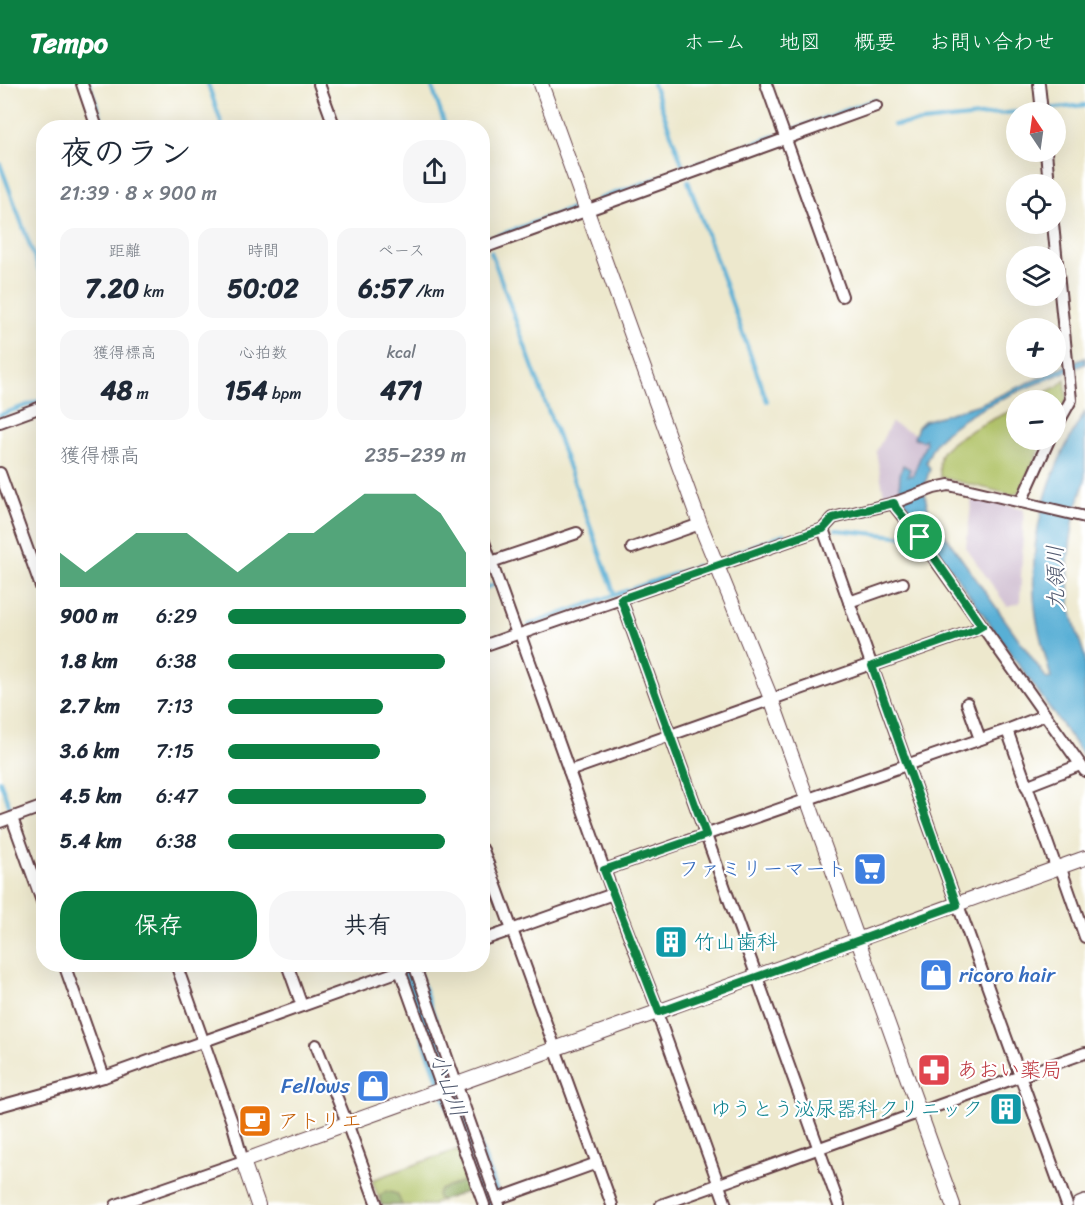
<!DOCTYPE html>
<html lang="ja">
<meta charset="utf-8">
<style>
:root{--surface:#fff;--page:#f6f6f7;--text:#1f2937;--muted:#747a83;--accent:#0b8043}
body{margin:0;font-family:Sriracha,"Klee One",sans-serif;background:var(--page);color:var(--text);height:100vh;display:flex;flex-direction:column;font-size:22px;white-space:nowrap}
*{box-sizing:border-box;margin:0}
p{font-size:20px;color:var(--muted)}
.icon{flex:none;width:33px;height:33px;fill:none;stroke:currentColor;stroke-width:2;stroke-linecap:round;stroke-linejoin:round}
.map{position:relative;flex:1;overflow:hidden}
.side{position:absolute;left:36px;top:36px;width:454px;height:852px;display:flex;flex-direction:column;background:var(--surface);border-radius:24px;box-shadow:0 6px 24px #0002}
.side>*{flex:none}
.needle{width:39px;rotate:347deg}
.fabs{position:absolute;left:1006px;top:18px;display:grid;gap:12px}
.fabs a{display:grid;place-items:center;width:60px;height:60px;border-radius:50%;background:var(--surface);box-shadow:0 6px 24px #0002;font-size:30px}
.pin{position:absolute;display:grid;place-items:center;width:51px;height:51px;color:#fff;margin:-26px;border:3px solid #fff;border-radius:50%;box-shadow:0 2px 6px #0007}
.round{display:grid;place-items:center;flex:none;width:63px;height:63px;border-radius:24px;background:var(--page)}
.head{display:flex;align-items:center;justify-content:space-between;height:102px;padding:0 24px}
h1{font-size:33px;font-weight:700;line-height:45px}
.stats{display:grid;grid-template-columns:repeat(3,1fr);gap:9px;height:102px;padding:6px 24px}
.stats div{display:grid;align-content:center;border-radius:15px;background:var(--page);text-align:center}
.stats b{font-size:26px;font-weight:700}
.stats small{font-size:16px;font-weight:400}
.stats p{font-size:16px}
.chart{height:168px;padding:12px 24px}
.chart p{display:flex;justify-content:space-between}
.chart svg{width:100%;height:108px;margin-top:6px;fill:var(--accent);opacity:.7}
.cta{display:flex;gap:12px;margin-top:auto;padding:12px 24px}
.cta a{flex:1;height:69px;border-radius:24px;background:var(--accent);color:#fff;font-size:24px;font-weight:700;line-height:69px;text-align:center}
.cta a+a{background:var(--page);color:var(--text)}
ul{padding:0 24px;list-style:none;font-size:20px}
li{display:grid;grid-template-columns:96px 72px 1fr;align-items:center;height:45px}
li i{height:15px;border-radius:8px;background:var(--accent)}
header{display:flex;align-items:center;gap:36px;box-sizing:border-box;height:84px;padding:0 30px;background:var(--accent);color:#fff}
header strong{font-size:28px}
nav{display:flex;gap:33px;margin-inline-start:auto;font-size:21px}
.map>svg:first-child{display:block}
.industrial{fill:#cfbdd0}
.green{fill:#b1c367;stroke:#7e7149;stroke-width:1.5}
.forest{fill:#8ca95c;stroke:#6b6444;stroke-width:1.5}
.water{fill:#58afd5;stroke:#516780;stroke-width:1.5}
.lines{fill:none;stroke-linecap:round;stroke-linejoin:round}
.stream{stroke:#58afd5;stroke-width:4}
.river{stroke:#58afd5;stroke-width:22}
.street-casing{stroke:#623d43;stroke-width:14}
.secondary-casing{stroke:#623d43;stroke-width:16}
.primary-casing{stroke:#623d43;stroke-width:18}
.street{stroke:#fff;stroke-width:10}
.secondary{stroke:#fff;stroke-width:14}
.primary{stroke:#fff;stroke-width:15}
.route-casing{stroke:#fff;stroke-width:12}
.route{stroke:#0b8043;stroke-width:8}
.labels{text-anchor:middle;stroke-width:4.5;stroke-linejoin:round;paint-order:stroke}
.shop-label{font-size:21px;fill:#366cbe;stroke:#fff;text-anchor:end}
.culture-label{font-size:21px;fill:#0d838f;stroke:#fff;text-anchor:start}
.health-label{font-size:21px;fill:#be3a42;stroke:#fff;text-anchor:start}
.food-label{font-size:21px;fill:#c56008;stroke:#fff;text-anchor:start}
.water-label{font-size:22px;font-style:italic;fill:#50596f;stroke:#fff}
</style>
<header>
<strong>Tempo</strong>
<nav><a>ホーム</a><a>地図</a><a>概要</a><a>お問い合わせ</a></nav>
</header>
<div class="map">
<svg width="1085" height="1121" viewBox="0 0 1085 1121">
<rect width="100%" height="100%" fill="#fff"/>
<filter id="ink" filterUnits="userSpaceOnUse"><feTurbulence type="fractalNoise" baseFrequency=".0167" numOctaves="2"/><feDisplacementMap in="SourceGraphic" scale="12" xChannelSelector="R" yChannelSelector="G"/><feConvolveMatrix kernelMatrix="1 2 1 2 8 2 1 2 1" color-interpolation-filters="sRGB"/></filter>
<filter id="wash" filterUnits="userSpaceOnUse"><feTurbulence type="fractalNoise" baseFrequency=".008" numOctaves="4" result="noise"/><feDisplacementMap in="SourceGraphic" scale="24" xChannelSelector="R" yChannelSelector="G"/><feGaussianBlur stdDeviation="1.35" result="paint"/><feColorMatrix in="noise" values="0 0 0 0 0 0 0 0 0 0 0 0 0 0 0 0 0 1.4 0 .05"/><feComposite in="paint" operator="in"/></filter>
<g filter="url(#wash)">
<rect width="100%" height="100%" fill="#ede8cd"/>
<!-- industrial -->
<g class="industrial">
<polygon points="891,339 916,350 914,353 922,357 925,355 927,357 912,393 908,391 910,384 903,382 902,411 885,416 876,368"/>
<polygon points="972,412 1024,425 1020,519 1007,522 966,464"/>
</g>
<!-- green -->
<g class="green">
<polygon points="1065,295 1067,315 1056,334 1056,316 1030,316 1058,302"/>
<path d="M1017,324V356H1044L1019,408L1013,411L940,393C940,386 938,377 941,370C949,354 1000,332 1017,324Z"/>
<polygon points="459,1065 474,1105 434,1119 434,1121 381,1121 372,1096"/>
</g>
<!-- forest -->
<g class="forest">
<polygon points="464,1097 471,1099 470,1106 443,1116 438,1115 437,1110 440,1106"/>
<polygon points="386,1107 397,1110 402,1121 381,1121 380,1112"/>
</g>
<!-- water -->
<path class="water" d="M1085,274V280C1045,297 969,323 940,354C933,361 930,369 926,378L930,385C923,402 923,417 932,433L1047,595L1051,594C1046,573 1039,553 1036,531C1026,459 1046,389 1085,328V397L1075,427L1068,475L1070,522L1076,545L1085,573V674L922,444C909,422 892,407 903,381L910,385L908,392L913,391L926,359L925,355L922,357L914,354L918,343L924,337L980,320Z"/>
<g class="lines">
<!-- stream -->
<g class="stream">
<polyline points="89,0 105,44"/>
<polyline points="208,0 223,44"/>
<polyline points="431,0 446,44"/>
<polyline points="653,0 684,85"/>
<polyline points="1047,25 1085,21"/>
<polyline points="894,41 1036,26"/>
<polyline points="792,46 874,16"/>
<polyline points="0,80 44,200"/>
<polyline points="688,97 767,317"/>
<polyline points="599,115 775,52"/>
<polyline points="483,145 487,155"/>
<polyline points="483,157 570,125"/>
<polyline points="491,168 615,511"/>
<polyline points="0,331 44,315"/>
<polyline points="836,446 908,453"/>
<polyline points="729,471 784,450"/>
<polyline points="483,505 493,501"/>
<polyline points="529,541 697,482"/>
<polyline points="0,697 12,729"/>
</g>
<!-- river -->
<polyline class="river" points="406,880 492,1121"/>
</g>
</g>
<g filter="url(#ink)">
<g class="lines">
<!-- street casing -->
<g class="street-casing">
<g id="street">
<polyline points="82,0 97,44"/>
<polyline points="319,0 335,44"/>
<polyline points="766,0 842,212"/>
<polyline points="1039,0 1042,28"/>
<polyline points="1046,68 1049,100"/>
<polyline points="1053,140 1071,316 1056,343"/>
<polyline points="483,164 876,22"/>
<polyline points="0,338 44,322"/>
<polyline points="0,389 44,511"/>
<polyline points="1021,418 1049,356"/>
<polyline points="894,419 896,424 919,453 1085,687"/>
<polyline points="823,445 957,821"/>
<polyline points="483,455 517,550 520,550 613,810 659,928"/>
<polyline points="632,464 700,440"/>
<polyline points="491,478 577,449"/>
<polyline points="621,515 839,1121"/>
<polyline points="849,518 903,499"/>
<polyline points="520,550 823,445 833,434 894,419 934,404 949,401 1085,433"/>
<polyline points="483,562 517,550"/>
<polyline points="872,582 975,546 982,542"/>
<polyline points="967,619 980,655"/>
<polyline points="1007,646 1056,783"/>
<polyline points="569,687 871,580"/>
<polyline points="1026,702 1080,681"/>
<polyline points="12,734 44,823"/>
<polyline points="0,738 44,722"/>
<polyline points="483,766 612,1121"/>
<polyline points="1060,782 1085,853"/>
<polyline points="604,786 1007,646 1045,631"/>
<polyline points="958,821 1067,1121"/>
<polyline points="483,856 613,810"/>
<polyline points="64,880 104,993"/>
<polyline points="287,880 302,922"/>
<polyline points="414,880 499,1121"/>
<polyline points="398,881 484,1121"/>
<polyline points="657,929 726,1121"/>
<polyline points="316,961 347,1039 377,1121"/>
<polyline points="0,1022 104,993 394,889 412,880"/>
<polyline points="497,1115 597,1079"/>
<polyline points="116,1121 243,1077 232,1038 176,880"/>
<polyline points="661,1121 1085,969"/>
</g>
</g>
<!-- secondary casing -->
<g class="secondary-casing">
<g id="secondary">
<polyline points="541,0 700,440 772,617 953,1121"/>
<polyline points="258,1121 243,1077 1085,774"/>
</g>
</g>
<!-- primary casing -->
<g class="primary-casing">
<polyline id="primary" points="1080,1121 1085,1119"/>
</g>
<!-- street -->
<use href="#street" class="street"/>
<!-- secondary -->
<use href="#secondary" class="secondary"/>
<!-- primary -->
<use href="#primary" class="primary"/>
</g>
</g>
<g class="lines" filter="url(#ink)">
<!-- route casing -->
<g class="route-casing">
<polygon id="route" points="894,419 896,424 920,453 982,542 975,546 872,582 957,821 659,928 604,786 706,751 621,515 823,445 833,434"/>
</g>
<!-- route -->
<use href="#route" class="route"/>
</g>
<!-- icons -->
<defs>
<g id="supermarket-square" transform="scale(1.725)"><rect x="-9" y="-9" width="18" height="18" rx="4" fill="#3f7fe0" stroke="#fff"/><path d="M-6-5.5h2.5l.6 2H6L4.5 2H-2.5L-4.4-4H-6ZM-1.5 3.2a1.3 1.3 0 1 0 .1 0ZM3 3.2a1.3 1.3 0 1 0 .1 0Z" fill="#fff"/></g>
<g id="building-square" transform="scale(1.725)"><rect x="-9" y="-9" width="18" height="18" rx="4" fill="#0f9aa8" stroke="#fff"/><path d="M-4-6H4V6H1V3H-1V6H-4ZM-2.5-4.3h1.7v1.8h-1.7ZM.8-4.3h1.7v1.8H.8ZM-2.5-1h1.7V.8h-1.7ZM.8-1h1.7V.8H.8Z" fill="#fff"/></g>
<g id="shop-square" transform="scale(1.725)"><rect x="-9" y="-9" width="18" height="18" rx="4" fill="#3f7fe0" stroke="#fff"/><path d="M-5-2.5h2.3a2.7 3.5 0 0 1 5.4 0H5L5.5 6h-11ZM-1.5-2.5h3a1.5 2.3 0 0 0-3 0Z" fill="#fff"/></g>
<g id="pharmacy-square" transform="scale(1.725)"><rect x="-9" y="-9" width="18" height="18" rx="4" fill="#e0444e" stroke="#fff"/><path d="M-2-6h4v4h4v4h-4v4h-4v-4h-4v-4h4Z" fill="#fff"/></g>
<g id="cafe-square" transform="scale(1.725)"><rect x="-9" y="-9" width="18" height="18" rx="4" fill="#e8710a" stroke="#fff"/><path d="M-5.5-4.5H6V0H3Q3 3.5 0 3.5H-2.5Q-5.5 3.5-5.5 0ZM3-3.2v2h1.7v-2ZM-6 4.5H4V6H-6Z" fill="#fff"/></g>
</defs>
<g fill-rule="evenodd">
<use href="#supermarket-square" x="870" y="785"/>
<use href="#building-square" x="671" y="858"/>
<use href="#shop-square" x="936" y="891"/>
<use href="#pharmacy-square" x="934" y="986"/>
<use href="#shop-square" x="373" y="1002"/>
<use href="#building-square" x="1006" y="1025"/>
<use href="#cafe-square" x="255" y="1037"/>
</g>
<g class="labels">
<!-- shop labels -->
<g class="shop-label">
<text x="847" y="792">ファミリーマート</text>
<text x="959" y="898" text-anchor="start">ricoro hair</text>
<text x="350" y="1009">Fellows</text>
</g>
<!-- culture labels -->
<g class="culture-label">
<text x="694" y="865">竹山歯科</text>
<text x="983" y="1032" text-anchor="end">ゆうとう泌尿器科クリニック</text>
</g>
<!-- health labels -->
<g class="health-label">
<text x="957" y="993">あおい薬局</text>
</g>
<!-- food labels -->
<g class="food-label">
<text x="278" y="1044">アトリエ</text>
</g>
<!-- water labels -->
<g class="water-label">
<text transform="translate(1055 494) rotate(-91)" y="8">九領川</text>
<text transform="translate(449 1001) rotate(70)" y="8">小山川</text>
</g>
</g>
</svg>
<div class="fabs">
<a><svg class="needle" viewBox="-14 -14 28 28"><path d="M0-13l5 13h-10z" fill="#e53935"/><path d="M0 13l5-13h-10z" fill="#747a83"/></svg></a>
<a><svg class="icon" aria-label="locate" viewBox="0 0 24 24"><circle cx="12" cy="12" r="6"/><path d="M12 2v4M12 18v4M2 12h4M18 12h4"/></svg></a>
<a><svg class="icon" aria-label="layers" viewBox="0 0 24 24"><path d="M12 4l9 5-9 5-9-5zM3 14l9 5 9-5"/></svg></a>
<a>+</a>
<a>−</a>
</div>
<div class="pin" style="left:920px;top:453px;background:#1e9e55"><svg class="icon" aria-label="arrive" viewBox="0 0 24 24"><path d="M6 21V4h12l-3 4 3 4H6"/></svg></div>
<section class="side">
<div class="head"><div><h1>夜のラン</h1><p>21:39 · 8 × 900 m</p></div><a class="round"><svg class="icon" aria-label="share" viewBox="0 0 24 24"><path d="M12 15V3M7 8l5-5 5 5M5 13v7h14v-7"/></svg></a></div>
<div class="stats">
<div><p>距離</p><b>7.20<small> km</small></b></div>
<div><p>時間</p><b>50:02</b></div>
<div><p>ペース</p><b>6:57<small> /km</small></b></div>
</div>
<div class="stats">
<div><p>獲得標高</p><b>48<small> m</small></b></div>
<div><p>心拍数</p><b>154<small> bpm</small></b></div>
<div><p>kcal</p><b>471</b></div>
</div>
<div class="chart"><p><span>獲得標高</span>235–239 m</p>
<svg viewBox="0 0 160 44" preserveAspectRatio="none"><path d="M0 44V30L10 38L20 30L30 22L40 22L50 22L60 30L70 38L80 30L90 22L100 22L110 14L120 6L130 6L140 6L150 14L160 30V44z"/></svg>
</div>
<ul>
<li><b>900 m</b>6:29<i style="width:100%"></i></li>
<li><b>1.8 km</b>6:38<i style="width:91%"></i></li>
<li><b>2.7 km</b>7:13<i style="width:65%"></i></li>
<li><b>3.6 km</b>7:15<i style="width:64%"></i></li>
<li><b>4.5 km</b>6:47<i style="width:83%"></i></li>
<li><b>5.4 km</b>6:38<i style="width:91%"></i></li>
</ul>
<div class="cta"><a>保存</a><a>共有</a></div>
</section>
</div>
